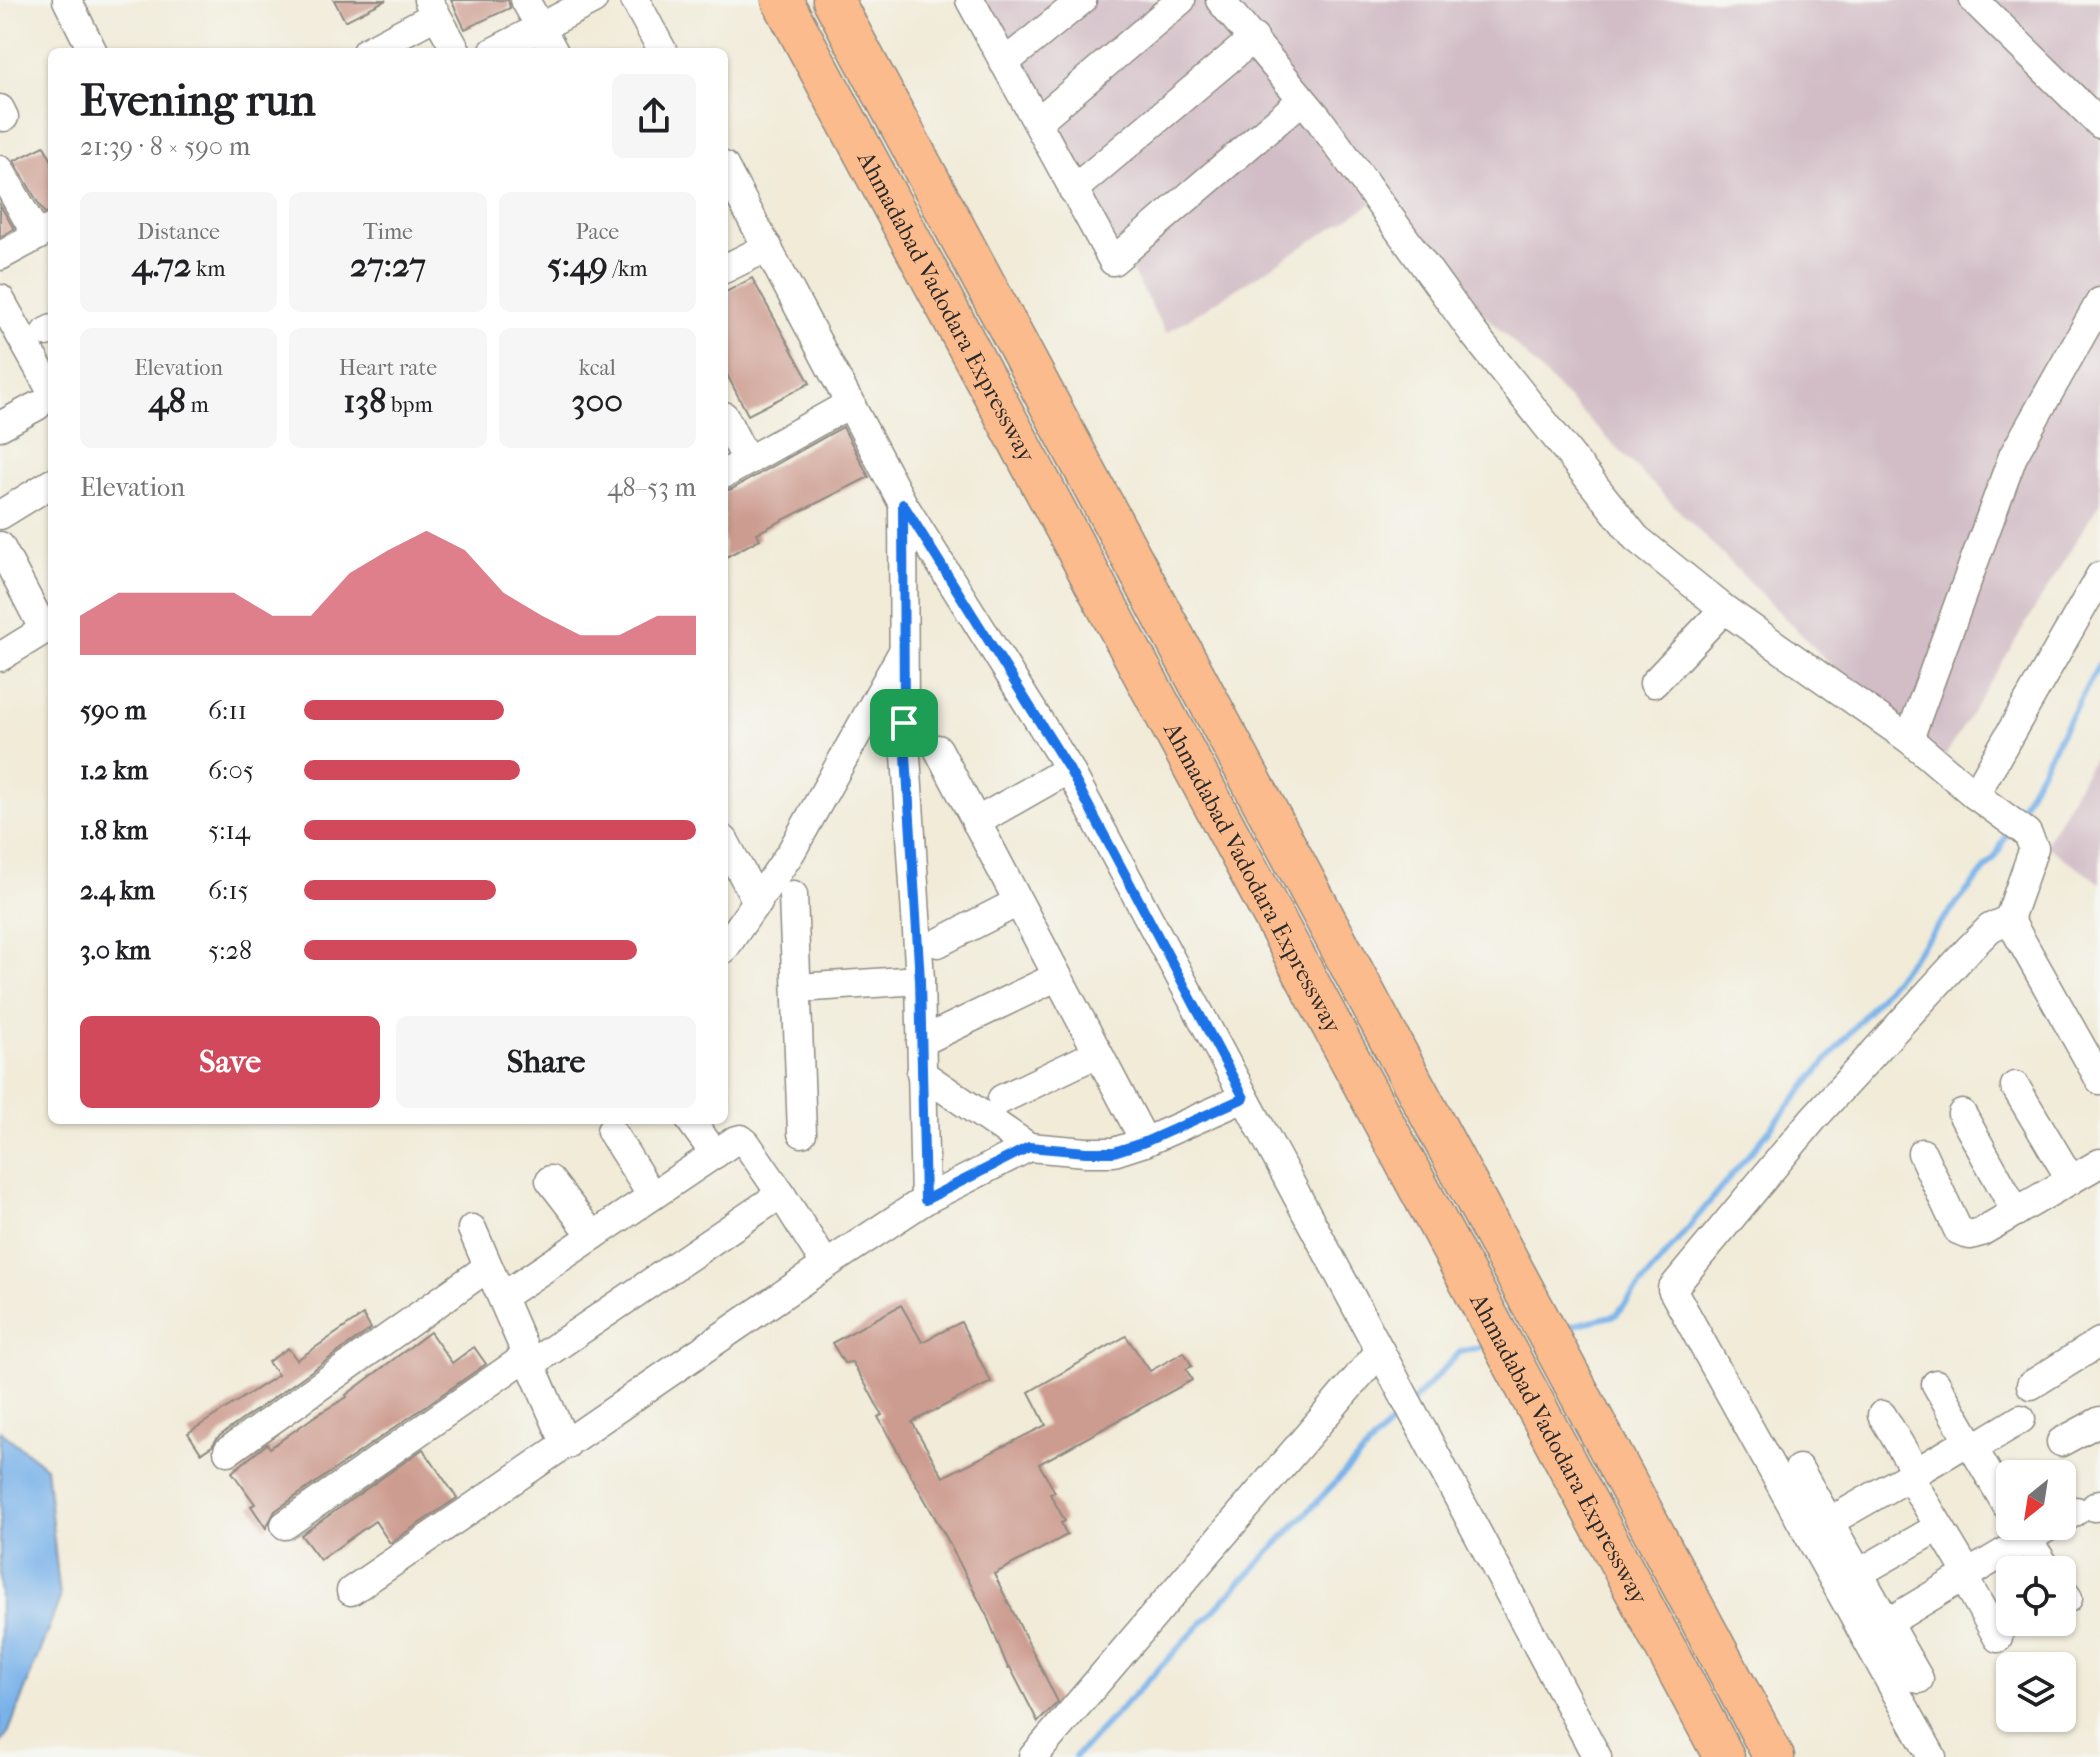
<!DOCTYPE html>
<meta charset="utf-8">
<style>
:root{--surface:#fff;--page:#f6f6f6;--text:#202124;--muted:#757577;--accent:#d1495b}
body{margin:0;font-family:"IM FELL French Canon",serif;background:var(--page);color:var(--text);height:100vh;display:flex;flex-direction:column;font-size:30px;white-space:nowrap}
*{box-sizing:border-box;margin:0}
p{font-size:26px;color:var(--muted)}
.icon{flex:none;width:44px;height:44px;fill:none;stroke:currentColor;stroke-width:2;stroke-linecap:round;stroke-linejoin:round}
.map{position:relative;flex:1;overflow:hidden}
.sheet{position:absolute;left:48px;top:48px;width:680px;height:1076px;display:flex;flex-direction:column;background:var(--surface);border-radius:12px;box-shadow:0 2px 6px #0004}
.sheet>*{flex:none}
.needle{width:52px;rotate:210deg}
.tools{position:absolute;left:1996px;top:1460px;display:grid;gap:16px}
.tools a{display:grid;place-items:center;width:80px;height:80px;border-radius:12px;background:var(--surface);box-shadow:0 2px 6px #0004;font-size:40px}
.pin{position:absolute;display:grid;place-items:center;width:68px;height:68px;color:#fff;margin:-34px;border-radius:16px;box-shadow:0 4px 12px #0006}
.round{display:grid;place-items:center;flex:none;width:84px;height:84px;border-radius:12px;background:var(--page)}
.overview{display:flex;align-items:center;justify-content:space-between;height:136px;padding:0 32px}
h1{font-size:44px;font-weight:700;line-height:60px}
.stats{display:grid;grid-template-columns:repeat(3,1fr);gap:12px;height:136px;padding:8px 32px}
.stats div{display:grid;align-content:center;border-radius:12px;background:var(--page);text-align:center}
.stats b{font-size:34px;font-weight:700}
.stats small{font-size:22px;font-weight:400}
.stats p{font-size:22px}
.chart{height:224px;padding:16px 32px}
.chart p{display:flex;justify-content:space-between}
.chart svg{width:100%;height:144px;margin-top:8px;fill:var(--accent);opacity:.7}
.cta{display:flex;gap:16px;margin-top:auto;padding:16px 32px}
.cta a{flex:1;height:92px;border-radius:12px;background:var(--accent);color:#fff;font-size:32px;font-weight:700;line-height:92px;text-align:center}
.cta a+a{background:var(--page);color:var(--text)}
ul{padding:0 32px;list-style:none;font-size:26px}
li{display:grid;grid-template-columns:128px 96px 1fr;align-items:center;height:60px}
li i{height:20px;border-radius:10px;background:var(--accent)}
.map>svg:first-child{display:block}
.industrial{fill:#d2bdc6}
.water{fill:#79b2e9;stroke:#526e8a;stroke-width:2}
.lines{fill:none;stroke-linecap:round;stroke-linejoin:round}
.stream{stroke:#79b2e9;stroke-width:6}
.building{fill:#cd9c90}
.minor-casing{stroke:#8e8b82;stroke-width:31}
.highway-casing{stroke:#8e8b82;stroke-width:43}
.minor{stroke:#fff;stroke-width:28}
.highway{stroke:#fbbb8c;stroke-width:40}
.route-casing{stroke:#fff;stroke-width:16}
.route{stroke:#1a73e8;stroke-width:10}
.labels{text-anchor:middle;stroke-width:7;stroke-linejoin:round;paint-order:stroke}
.street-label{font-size:24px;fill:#2b2b2b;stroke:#f6f6f2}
</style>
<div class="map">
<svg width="2100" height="1757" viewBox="0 0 2100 1757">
<rect width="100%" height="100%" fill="#f6f6f2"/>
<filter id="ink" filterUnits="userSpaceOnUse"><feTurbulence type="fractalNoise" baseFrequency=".0125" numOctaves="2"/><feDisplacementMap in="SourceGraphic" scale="16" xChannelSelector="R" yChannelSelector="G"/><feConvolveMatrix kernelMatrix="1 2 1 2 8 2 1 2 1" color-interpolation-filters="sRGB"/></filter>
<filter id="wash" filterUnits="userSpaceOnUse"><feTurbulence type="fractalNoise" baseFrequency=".006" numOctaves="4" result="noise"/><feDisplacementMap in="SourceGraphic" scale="32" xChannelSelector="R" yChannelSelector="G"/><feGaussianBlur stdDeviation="1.8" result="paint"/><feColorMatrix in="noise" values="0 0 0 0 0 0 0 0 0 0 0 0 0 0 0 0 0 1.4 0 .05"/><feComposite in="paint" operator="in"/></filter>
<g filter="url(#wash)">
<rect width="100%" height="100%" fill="#f1ebd8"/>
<!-- industrial -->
<g class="industrial">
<polygon points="984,0 2100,0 2100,502 1936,771 1374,202 1166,333"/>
<polygon points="2100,746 2100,883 2045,845"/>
</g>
<!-- water -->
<polygon class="water" points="0,1431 46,1467 60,1598 9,1731 0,1744"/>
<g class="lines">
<!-- stream -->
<g class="stream">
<polyline points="2016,816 2100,663"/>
<polyline points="1558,1329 1616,1315 1996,856 2009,829"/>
<polyline points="1414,1400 1460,1352 1489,1345"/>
<polyline points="1075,1757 1403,1411"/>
</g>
</g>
<g id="blocks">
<!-- building -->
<g class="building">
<polygon points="334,0 386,0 345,21"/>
<polygon points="451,0 508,0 510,8 465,29"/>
<polygon points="44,146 52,161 52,211 44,213 14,161"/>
<polygon points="0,205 14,229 0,237"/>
<polygon points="752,278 810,383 748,415 724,369 724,293"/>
<polygon points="843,427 869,477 757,533 760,539 724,558 724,491 732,489"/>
<polygon points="901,1305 922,1342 961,1322 991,1382 912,1422 943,1477 1046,1425 1029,1392 1126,1336 1150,1371 1184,1352 1192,1366 1186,1369 1192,1380 1039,1464 1055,1492 1050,1494 1065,1521 1061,1523 1067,1535 994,1574 1058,1702 1038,1722 1010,1667 1008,1668 987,1616 946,1537 878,1417 882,1415 867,1387 852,1362 844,1363 832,1343"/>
<polygon points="363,1315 371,1329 218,1437 212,1446 201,1453 188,1433 278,1375 268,1362 288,1348 297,1360"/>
<polygon points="430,1332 452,1363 474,1347 486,1364 275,1511 266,1528 251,1506 255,1504 232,1472 267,1444 270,1448 315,1416 347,1397 346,1395"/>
<polygon points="423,1449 457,1498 390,1543 375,1521 320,1560 301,1535"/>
</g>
</g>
</g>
<g filter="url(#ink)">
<use href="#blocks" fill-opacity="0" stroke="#8e8b82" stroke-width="2"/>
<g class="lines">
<!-- minor casing -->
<g class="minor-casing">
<g id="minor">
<polyline points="67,0 93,52"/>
<polyline points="428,0 457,52"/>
<polyline points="525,0 554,52"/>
<polyline points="635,0 663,52"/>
<polyline points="970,0 1113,261 1302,100"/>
<polyline points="1220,0 1318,118 1474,334 1636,538 1724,609 1909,739 1975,795 2027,833 2034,848 2009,919 1990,928 1969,949 1813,1119 1672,1289 1932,1757"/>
<polyline points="1974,0 2100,124"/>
<polyline points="366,52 436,15"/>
<polyline points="493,52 593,0"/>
<polyline points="1004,63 1082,0"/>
<polyline points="0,109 4,117"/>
<polyline points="1037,122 1181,0"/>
<polyline points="724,166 903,504 1069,769 1597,1757"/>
<polyline points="0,170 37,236"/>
<polyline points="1073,190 1254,38"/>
<polyline points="0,256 52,228"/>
<polyline points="724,269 768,247"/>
<polyline points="0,299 52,392"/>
<polyline points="46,332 52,329"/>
<polyline points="724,416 747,461"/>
<polyline points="0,426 37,406"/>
<polyline points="724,474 851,403"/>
<polyline points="903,505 904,723 920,980 925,1200"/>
<polyline points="0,515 52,483"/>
<polyline points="0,546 44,630"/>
<polyline points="0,657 52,625"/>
<polyline points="1654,683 1724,609"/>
<polyline points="1909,739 2013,456 2100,302"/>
<polyline points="938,749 1145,1142"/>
<polyline points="1975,795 2100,576"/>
<polyline points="976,822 1069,769"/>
<polyline points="724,840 758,903"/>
<polyline points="793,895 802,1133"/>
<polyline points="2009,919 2100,1080"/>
<polyline points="938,943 1018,902"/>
<polyline points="724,949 791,852 902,653"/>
<polyline points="798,988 920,980"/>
<polyline points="921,1042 1056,977"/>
<polyline points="921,1073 1029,1147"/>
<polyline points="2015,1086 2071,1180"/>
<polyline points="1002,1099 1098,1053"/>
<polyline points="1962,1114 2016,1212"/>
<polyline points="690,1120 715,1154"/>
<polyline points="611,1131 652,1196"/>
<polyline points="1922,1153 1958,1230 1970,1235 1981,1232 2100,1163"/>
<polyline points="550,1180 593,1236"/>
<polyline points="472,1229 566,1445"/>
<polyline points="502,1297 734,1141 741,1139 746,1143 781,1194"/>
<polyline points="531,1364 781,1194 826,1265"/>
<polyline points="1936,1384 1969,1441"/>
<polyline points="2031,1385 2100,1342"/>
<polyline points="1882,1415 1916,1472"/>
<polyline points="2061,1442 2100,1421"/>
<polyline points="1973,1448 2021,1419"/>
<polyline points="228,1451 488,1267"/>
<polyline points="1799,1469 1919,1679"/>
<polyline points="2095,1507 2100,1504"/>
<polyline points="2010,1511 1969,1441 1909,1476 1968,1574 2027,1539 2019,1526"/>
<polyline points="2062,1519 2076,1511"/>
<polyline points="1829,1522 1909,1476"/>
<polyline points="285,1525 527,1356"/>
<polyline points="2048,1570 2027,1539 2050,1526"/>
<polyline points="1963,1576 1998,1638"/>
<polyline points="1845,1581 1939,1527"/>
<polyline points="2062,1590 2068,1598"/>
<polyline points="351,1591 826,1265 925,1200 1029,1147 1086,1152 1114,1152 1145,1142 1244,1098"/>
<polyline points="1887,1623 1968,1574"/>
<polyline points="1033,1757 1380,1351"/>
</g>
</g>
<!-- highway casing -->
<g class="highway-casing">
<g id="highway">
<path id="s1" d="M782,0L1724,1757"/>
<polyline points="833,0 1774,1757"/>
</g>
</g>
<!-- minor -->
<use href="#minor" class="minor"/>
<!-- highway -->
<use href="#highway" class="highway"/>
</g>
</g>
<g class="lines" filter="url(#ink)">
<!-- route casing -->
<g class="route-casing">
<polygon id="route" points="903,504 1069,769 1244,1098 1145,1142 1114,1152 1086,1152 1029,1147 925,1200 920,980 904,723"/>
</g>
<!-- route -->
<use href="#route" class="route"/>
</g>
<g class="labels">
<!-- street labels -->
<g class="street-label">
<text dy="8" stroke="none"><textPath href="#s1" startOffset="348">Ahmadabad Vadodara Expressway</textPath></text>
<text dy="8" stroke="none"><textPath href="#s1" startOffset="996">Ahmadabad Vadodara Expressway</textPath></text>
<text dy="8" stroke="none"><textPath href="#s1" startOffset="1644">Ahmadabad Vadodara Expressway</textPath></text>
</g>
</g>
</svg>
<div class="tools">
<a><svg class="needle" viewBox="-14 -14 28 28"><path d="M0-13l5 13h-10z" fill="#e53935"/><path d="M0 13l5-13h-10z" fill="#757577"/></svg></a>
<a><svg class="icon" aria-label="locate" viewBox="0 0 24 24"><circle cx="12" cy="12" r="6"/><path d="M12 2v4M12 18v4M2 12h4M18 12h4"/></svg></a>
<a><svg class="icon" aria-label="layers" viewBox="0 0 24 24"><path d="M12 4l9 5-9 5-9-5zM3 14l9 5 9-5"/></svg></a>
</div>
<div class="pin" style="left:904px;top:723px;background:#1e9e55"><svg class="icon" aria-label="arrive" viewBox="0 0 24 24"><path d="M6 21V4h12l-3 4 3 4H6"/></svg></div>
<section class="sheet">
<div class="overview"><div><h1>Evening run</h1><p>21:39 · 8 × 590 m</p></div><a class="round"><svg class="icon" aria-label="share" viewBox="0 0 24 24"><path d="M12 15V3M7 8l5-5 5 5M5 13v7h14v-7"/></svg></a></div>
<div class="stats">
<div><p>Distance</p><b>4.72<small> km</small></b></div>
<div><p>Time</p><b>27:27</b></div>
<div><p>Pace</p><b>5:49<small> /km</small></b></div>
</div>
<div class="stats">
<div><p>Elevation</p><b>48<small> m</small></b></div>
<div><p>Heart rate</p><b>138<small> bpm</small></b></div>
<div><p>kcal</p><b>300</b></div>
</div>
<div class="chart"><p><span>Elevation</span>48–53 m</p>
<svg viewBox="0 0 160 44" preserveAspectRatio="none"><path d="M0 44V32L10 25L20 25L30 25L40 25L50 32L60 32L70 19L80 12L90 6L100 12L110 25L120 32L130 38L140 38L150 32L160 32V44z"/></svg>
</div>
<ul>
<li><b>590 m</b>6:11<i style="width:51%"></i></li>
<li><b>1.2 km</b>6:05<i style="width:55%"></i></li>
<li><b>1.8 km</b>5:14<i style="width:100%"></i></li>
<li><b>2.4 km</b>6:15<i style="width:49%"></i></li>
<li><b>3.0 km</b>5:28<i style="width:85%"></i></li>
</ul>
<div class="cta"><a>Save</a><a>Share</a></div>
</section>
</div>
